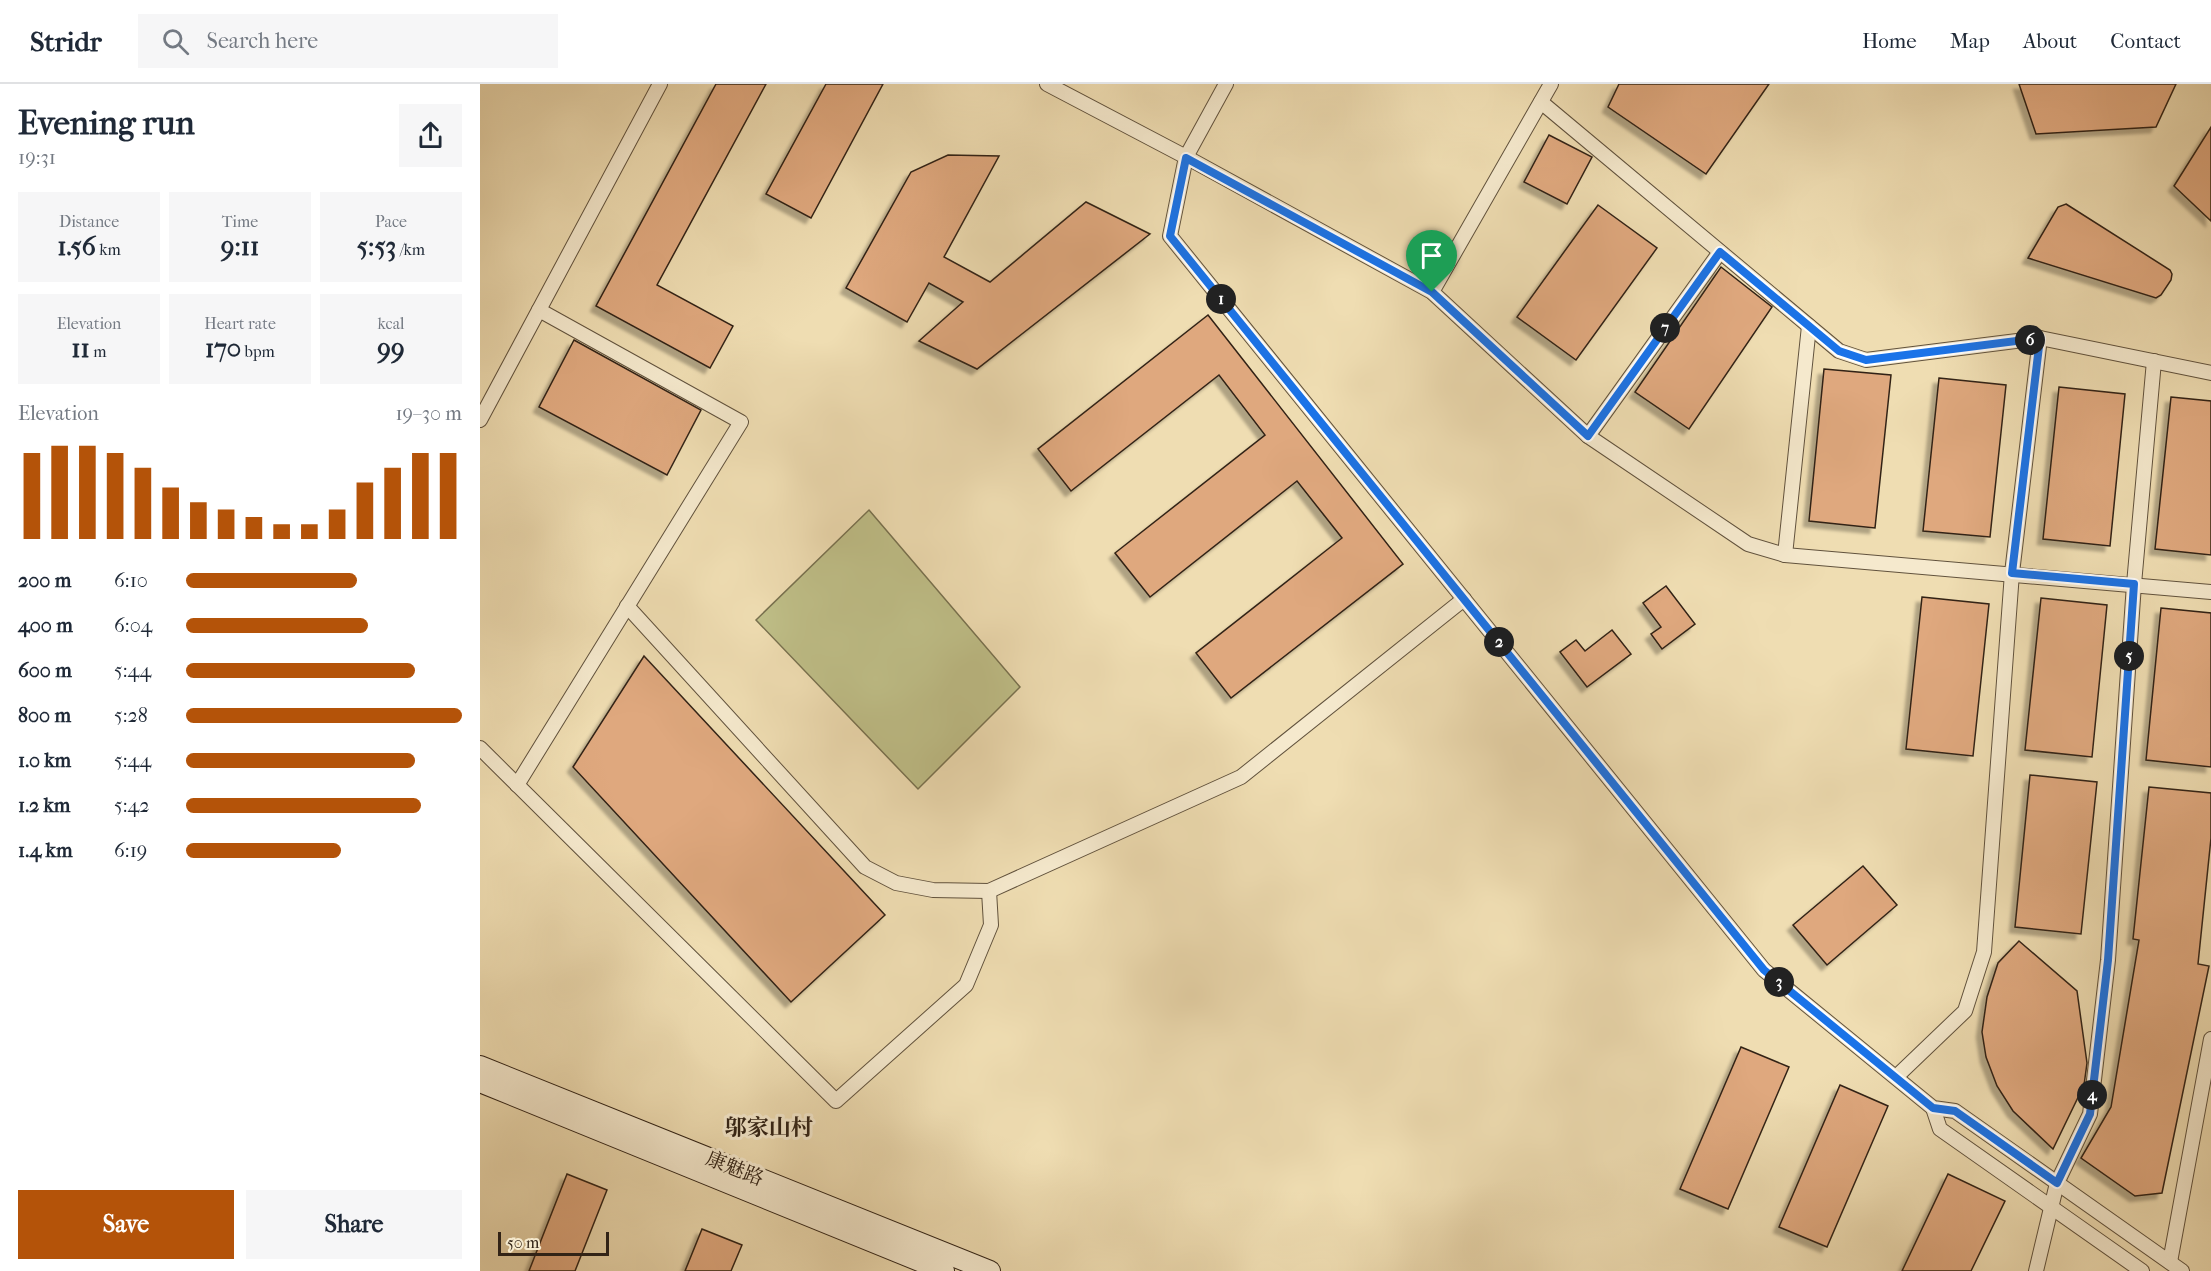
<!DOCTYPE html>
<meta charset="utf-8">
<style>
:root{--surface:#fff;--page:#f6f6f7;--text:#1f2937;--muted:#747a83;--line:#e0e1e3;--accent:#b45309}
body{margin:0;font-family:"IM FELL French Canon","Noto Serif SC",serif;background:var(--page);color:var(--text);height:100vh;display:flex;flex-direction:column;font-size:22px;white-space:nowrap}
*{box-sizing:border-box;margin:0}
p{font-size:20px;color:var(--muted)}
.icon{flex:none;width:33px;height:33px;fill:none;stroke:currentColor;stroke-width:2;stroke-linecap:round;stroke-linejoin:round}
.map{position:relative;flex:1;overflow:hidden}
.details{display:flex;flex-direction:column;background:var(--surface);width:480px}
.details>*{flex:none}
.scale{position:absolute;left:18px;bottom:15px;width:111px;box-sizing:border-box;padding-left:6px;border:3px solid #322316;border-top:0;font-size:16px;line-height:21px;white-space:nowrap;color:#322316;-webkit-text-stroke:4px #f5e9cd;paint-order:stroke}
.pin{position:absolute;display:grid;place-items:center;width:51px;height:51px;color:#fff;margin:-62px -26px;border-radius:50% 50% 50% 0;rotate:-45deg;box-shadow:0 0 6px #0007}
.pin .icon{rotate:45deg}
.km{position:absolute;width:30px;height:30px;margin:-15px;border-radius:50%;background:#222;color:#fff;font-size:16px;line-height:30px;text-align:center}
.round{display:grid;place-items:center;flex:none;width:63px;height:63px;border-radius:0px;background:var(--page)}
.overview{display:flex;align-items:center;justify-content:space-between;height:102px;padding:0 18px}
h1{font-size:33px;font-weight:700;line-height:45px}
.stats{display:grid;grid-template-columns:repeat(3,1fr);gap:9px;height:102px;padding:6px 18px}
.stats div{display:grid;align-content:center;border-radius:0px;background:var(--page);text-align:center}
.stats b{font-size:26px;font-weight:700}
.stats small{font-size:16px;font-weight:400}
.stats p{font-size:16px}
.chart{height:168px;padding:12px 18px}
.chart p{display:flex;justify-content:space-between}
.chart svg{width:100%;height:108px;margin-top:6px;stroke:var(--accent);stroke-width:6}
.button{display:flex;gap:12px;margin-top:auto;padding:12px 18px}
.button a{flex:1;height:69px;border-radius:0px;background:var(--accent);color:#fff;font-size:24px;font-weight:700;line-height:69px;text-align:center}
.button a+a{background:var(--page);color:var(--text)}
ul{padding:0 18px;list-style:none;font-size:20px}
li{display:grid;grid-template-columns:96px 72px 1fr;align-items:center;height:45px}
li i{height:15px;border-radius:8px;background:var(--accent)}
header{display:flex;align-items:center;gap:36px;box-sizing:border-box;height:84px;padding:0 30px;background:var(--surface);border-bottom:2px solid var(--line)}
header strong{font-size:28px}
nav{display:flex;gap:33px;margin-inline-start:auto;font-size:21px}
.search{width:420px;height:54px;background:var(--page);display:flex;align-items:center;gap:15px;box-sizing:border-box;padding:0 21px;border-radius:0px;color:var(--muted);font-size:22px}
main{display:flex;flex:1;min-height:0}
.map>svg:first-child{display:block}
.green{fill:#bfbf88;stroke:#78714f;stroke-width:1.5}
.building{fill:#dfa87e;stroke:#322316;stroke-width:1.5;filter:url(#shadow)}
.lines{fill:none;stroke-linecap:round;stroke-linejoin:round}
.street-casing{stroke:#61523d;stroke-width:16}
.secondary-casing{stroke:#322316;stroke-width:22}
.street{stroke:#f5e9cd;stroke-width:14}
.secondary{stroke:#f5e9cd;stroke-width:20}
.route-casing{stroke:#fff;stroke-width:12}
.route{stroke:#1a73e8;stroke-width:8}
.labels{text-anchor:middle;stroke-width:6;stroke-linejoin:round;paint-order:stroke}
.street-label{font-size:20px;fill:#322316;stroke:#f5e9cd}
.quarter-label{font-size:22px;font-weight:bold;fill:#322316;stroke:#f5e9cd}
</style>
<header>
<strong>Stridr</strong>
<div class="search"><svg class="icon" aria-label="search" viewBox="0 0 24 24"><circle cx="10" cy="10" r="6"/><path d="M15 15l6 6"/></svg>Search here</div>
<nav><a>Home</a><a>Map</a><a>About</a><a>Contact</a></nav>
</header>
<main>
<section class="details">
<div class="overview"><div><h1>Evening run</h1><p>19:31</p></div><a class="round"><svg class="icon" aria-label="share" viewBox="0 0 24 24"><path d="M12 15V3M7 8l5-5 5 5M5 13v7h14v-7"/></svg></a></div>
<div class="stats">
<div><p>Distance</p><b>1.56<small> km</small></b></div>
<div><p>Time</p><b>9:11</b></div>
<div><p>Pace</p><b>5:53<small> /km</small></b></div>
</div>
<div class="stats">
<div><p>Elevation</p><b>11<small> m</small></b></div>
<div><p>Heart rate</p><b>170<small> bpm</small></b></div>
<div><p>kcal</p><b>99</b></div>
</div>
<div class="chart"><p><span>Elevation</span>19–30 m</p>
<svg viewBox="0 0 160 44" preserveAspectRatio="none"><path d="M5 44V9M15 44V6M25 44V6M35 44V9M45 44V15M55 44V23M65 44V29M75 44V32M85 44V35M95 44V38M105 44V38M115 44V32M125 44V21M135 44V15M145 44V9M155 44V9"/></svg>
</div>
<ul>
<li><b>200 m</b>6:10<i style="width:62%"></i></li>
<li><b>400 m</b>6:04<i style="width:66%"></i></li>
<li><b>600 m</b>5:44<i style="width:83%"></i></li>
<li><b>800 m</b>5:28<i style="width:100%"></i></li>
<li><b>1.0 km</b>5:44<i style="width:83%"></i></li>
<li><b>1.2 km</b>5:42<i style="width:85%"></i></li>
<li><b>1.4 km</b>6:19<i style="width:56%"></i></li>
</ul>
<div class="button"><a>Save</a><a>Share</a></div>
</section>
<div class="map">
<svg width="1731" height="1187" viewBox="0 0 1731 1187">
<defs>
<filter id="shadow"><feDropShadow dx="-5.5" dy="5.5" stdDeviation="1.5" flood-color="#0004"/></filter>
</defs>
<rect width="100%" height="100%" fill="#efddb2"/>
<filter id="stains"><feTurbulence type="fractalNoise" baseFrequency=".00333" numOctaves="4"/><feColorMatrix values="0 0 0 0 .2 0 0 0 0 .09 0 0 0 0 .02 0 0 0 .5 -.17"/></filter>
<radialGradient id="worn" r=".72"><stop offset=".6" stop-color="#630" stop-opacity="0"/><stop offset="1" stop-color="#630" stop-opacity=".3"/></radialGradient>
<!-- green -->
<polygon class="green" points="389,426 540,603 438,705 276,536"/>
<!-- building -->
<g class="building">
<polygon points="236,0 286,0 177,201 253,242 230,284 116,222"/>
<polygon points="346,0 403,0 331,134 286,110"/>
<polygon points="1139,0 1289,0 1226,90 1128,23"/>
<polygon points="1539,0 1696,0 1676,43 1556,50"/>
<polygon points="1731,43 1731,137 1694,102"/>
<polygon points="1069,51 1112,73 1087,120 1044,98"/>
<polygon points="468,71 519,72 464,173 510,198 606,118 670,150 497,285 439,257 483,218 449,199 427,238 366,204 431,88"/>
<polygon points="1586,120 1690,186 1692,190 1691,196 1681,211 1676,214 1548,174 1578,123"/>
<polygon points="1118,121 1177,164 1096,276 1037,233"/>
<polygon points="1241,183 1292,223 1209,345 1155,308"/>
<polygon points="728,231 923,480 751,614 716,569 862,454 817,397 670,513 635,469 785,351 739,291 591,407 558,365"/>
<polygon points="94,256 221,326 187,391 59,323"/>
<polygon points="1344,285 1411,291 1395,444 1329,437"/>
<polygon points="1459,294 1526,301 1510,453 1443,447"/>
<polygon points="1579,303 1645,310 1630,462 1563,455"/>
<polygon points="1691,313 1731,317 1731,471 1675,465"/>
<polygon points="1186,502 1215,540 1182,565 1171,550 1181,543 1163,519"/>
<polygon points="1442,513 1509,520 1493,672 1426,665"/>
<polygon points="1561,514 1627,521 1612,673 1545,666"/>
<polygon points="1681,524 1731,529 1731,683 1666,676"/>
<polygon points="1132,546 1151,570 1107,603 1080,568 1096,556 1105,567"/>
<polygon points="164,572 405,831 311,918 93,683"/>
<polygon points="1550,691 1617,698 1601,850 1535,843"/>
<polygon points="1669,703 1731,709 1731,754 1718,880 1729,882 1682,1109 1655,1112 1601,1074 1631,1023 1659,856 1653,855"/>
<polygon points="1383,782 1417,821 1347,881 1313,841"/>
<polygon points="1539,857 1597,907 1607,979 1604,1001 1573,1065 1533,1027 1517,1002 1506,973 1502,948 1507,913 1518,879"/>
<polygon points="1261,963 1309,983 1248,1125 1200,1105"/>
<polygon points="1360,1001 1408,1022 1347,1163 1299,1143"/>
<polygon points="87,1090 127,1106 95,1187 49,1187"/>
<polygon points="1468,1090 1525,1117 1491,1187 1422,1187"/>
<polygon points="222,1145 262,1161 251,1187 205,1187"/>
</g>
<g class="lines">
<!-- street casing -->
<g class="street-casing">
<g id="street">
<polyline points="567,0 706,73 952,208 1108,352 1268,460 1305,471 1731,508"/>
<polyline points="746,0 706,73 690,152 1284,886 1453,1024 1475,1027 1702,1187"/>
<polyline points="1061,18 1359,267 1386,276 1560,254 1731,289"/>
<polyline points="952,208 1071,0"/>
<polyline points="0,336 180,0"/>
<polyline points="1108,352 1240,168"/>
<polyline points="1305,471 1329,242"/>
<polyline points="147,522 385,783 416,799 453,806 509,807 761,693 984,515"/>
<polyline points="0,664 356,1017 486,901 511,841 509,807"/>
<polyline points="37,701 261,338 59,226"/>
<polyline points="1416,993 1485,927 1504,868 1532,489 1560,254"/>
<polyline points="1453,1024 1460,1045 1662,1187"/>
<polyline points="1690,1178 1731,955"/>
<polyline points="1556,1187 1577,1099 1610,1030 1628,876 1654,500 1674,277"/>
</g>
</g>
<!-- secondary casing -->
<g class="secondary-casing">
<g id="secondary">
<polyline points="0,982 510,1187"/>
<polyline points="0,998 464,1187"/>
</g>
</g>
<!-- street -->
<use href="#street" class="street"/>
<!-- secondary -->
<use href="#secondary" class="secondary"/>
</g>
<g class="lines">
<!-- route casing -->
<g class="route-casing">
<polygon id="route" points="706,74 952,208 1108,352 1240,168 1359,267 1386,276 1560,254 1532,489 1654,500 1628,876 1610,1030 1577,1099 1475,1027 1453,1024 1284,886 690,152"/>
</g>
<!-- route -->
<use href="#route" class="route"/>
</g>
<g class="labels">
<!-- street labels -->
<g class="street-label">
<text transform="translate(255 1084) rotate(22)" y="7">康魅路</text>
</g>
<!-- quarter labels -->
<g class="quarter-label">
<text x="289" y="1051">邬家山村</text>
</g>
</g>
<rect width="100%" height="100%" filter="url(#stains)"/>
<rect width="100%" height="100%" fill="url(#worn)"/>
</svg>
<div class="scale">50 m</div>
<div class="pin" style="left:952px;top:208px;background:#1e9e55"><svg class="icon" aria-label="arrive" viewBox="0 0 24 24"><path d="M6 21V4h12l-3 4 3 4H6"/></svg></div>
<b class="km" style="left:741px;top:215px">1</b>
<b class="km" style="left:1019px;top:558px">2</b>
<b class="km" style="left:1299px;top:898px">3</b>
<b class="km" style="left:1612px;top:1011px">4</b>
<b class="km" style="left:1649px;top:572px">5</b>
<b class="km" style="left:1550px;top:256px">6</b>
<b class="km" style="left:1185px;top:244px">7</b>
</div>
</main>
